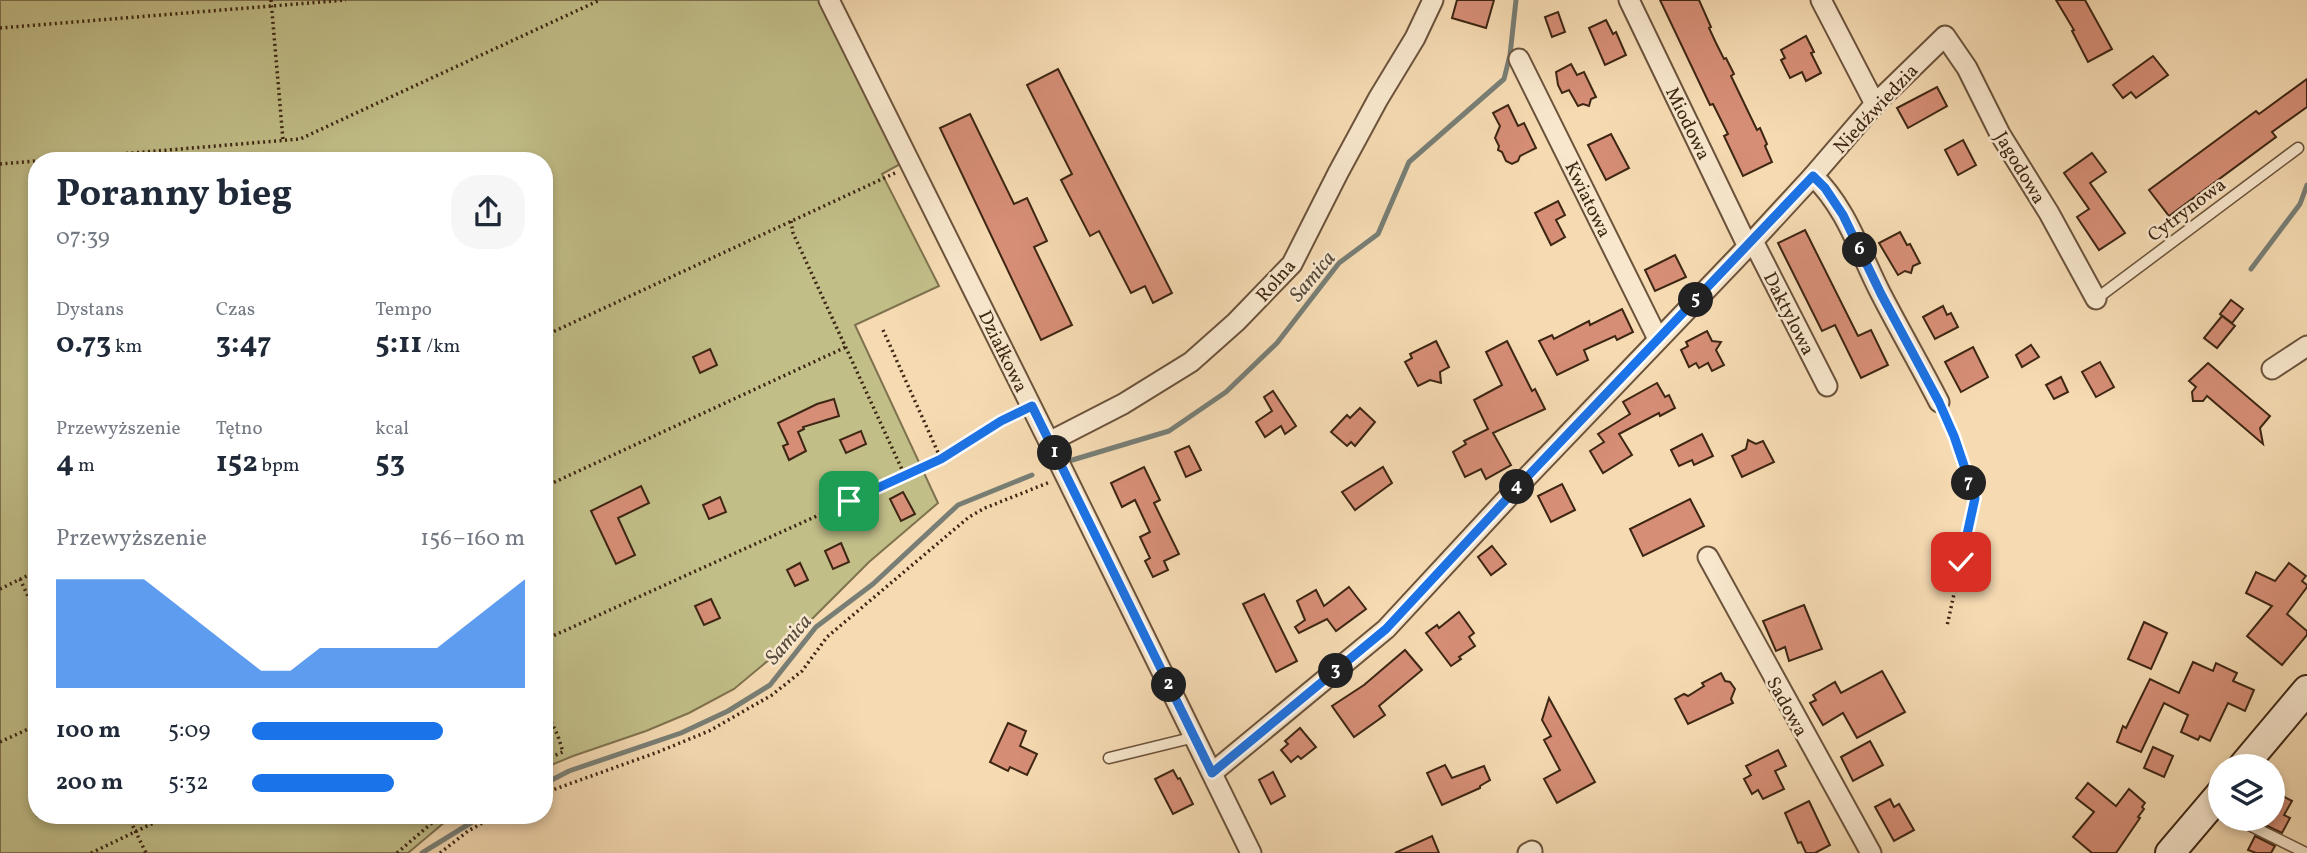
<!DOCTYPE html>
<html lang="pl">
<meta charset="utf-8">
<style>
:root{--surface:#fff;--page:#f6f6f7;--text:#1f2937;--muted:#747a83;--accent:#1a73e8}
body{margin:0;font-family:Vollkorn,serif;background:var(--page);color:var(--text);height:100vh;display:flex;flex-direction:column;font-size:26px;white-space:nowrap}
*{box-sizing:border-box;margin:0}
p{font-size:23px;color:var(--muted)}
.icon{flex:none;width:38px;height:38px;fill:none;stroke:currentColor;stroke-width:2;stroke-linecap:round;stroke-linejoin:round}
.map{position:relative;flex:1;overflow:hidden}
.details{position:absolute;left:28px;top:152px;width:525px;height:672px;display:flex;flex-direction:column;background:var(--surface);border-radius:28px;box-shadow:0 4px 10px #0003}
.details>*{flex:none}
.controls{position:absolute;left:2208px;top:754px;display:grid;gap:14px}
.controls a{display:grid;place-items:center;width:77px;height:77px;border-radius:50%;background:var(--surface);box-shadow:0 4px 10px #0003;font-size:35px}
.pin{position:absolute;display:grid;place-items:center;width:60px;height:60px;color:#fff;margin:-30px;border-radius:14px;box-shadow:0 4px 10px #0006}
.km{position:absolute;width:35px;height:35px;margin:-18px;border-radius:50%;background:#222;color:#fff;font-size:19px;line-height:35px;text-align:center}
.round{display:grid;place-items:center;flex:none;width:74px;height:74px;border-radius:28px;background:var(--page)}
.summary{display:flex;align-items:center;justify-content:space-between;height:119px;padding:0 28px}
h1{font-size:38px;font-weight:700;line-height:52px}
.metrics{display:grid;grid-template-columns:repeat(3,1fr);gap:10px;height:119px;padding:7px 28px}
.metrics div{display:grid;align-content:center}
.metrics b{font-size:30px;font-weight:700}
.metrics small{font-size:19px;font-weight:400}
.metrics p{font-size:19px}
.chart{height:196px;padding:14px 28px}
.chart p{display:flex;justify-content:space-between}
.chart svg{width:100%;height:126px;margin-top:7px;fill:var(--accent);opacity:.7}
ul{padding:0 28px;list-style:none;font-size:23px}
li{display:grid;grid-template-columns:112px 84px 1fr;align-items:center;height:52px}
li i{height:18px;border-radius:9px;background:var(--accent)}
.map>svg:first-child{display:block}
.green{fill:#c1be88;stroke:#7f724e;stroke-width:2}
.lines{fill:none;stroke-linecap:round;stroke-linejoin:round}
.stream{stroke:#787e75;stroke-width:5}
.building{fill:#d68e76;stroke:#3d2613;stroke-width:2}
.service-casing{stroke:#6b533b;stroke-width:13}
.minor-casing{stroke:#6b533b;stroke-width:23}
.secondary-casing{stroke:#3d2613;stroke-width:32}
.path{stroke:#3d2613;stroke-width:3.5;stroke-dasharray:2 3.5;stroke-linecap:butt}
.service{stroke:#f8e7cd;stroke-width:10}
.minor{stroke:#f8e7cd;stroke-width:19}
.secondary{stroke:#f8e7cd;stroke-width:28}
.route-casing{stroke:#fff;stroke-width:14}
.route{stroke:#1a73e8;stroke-width:9}
.labels{text-anchor:middle;stroke-width:5;stroke-linejoin:round;paint-order:stroke}
.street-label{font-size:19px;fill:#3d2613;stroke:#f8e7cd}
.water-label{font-size:21px;font-style:italic;fill:#564a3c;stroke:#f8e7cd}
</style>
<div class="map">
<svg width="2307" height="853" viewBox="0 0 2307 853">
<rect width="100%" height="100%" fill="#f5dab2"/>
<filter id="stains"><feTurbulence type="fractalNoise" baseFrequency=".00286" numOctaves="4"/><feColorMatrix values="0 0 0 0 .2 0 0 0 0 .09 0 0 0 0 .02 0 0 0 .5 -.17"/></filter>
<radialGradient id="worn" r=".72"><stop offset=".6" stop-color="#630" stop-opacity="0"/><stop offset="1" stop-color="#630" stop-opacity=".3"/></radialGradient>
<!-- green -->
<polygon class="green" points="0,0 821,0 902,163 882,174 939,286 855,325 938,503 869,562 782,649 734,689 689,713 646,731 573,756 544,768 544,161 37,161 37,816 452,816 408,853 0,853"/>
<g class="lines">
<!-- stream -->
<g class="stream">
<polyline points="2251,269 2300,204 2307,185"/>
<polyline points="1069,461 1169,431 1226,392 1277,343 1339,263 1378,234 1409,162 1504,79 1510,55 1516,0"/>
<polyline points="544,784 569,771 681,733 728,711 770,685 816,627 873,584 958,505 1032,475"/>
<polyline points="422,853 482,816"/>
</g>
</g>
<!-- building -->
<g class="building">
<polygon points="1457,0 1494,0 1486,28 1452,18"/>
<polygon points="1660,0 1699,0 1711,27 1709,28 1716,43 1724,59 1726,58 1734,74 1731,76 1757,130 1760,128 1767,144 1765,146 1772,162 1743,176 1724,136 1728,134 1713,104 1710,105"/>
<polygon points="2056,0 2085,0 2112,49 2088,62 2072,31 2074,30"/>
<polygon points="1558,12 1565,32 1552,37 1545,17"/>
<polygon points="1606,20 1613,34 1616,32 1626,55 1605,65 1589,28"/>
<polygon points="1806,36 1814,52 1811,53 1821,73 1806,81 1802,72 1790,78 1781,60 1785,58 1781,50"/>
<polygon points="2153,56 2168,75 2136,98 2131,92 2123,98 2113,85"/>
<polygon points="1571,64 1577,75 1584,72 1596,97 1591,99 1589,106 1583,104 1578,106 1569,90 1562,93 1558,85 1556,72"/>
<polygon points="1058,69 1172,293 1153,303 1145,286 1131,293 1099,231 1090,236 1061,180 1072,174 1027,85"/>
<polygon points="2307,79 2307,107 2272,132 2276,137 2169,216 2149,190 2256,111 2259,114"/>
<polygon points="1937,87 1947,106 1908,128 1897,108"/>
<polygon points="1508,105 1518,126 1524,123 1536,148 1520,156 1518,161 1512,164 1506,161 1502,152 1498,150 1499,146 1495,138 1500,126 1493,113"/>
<polygon points="970,114 1014,204 1027,198 1047,241 1034,247 1072,325 1041,340 940,128"/>
<polygon points="1611,134 1629,168 1606,180 1588,145"/>
<polygon points="1963,140 1976,165 1958,175 1945,150"/>
<polygon points="2092,153 2106,172 2090,183 2125,233 2099,250 2077,217 2089,209 2064,173"/>
<polygon points="1558,201 1565,215 1556,220 1565,237 1551,245 1535,213"/>
<polygon points="1805,230 1858,336 1871,330 1888,365 1861,378 1835,325 1822,331 1778,243"/>
<polygon points="1900,232 1907,245 1910,244 1920,263 1913,266 1911,273 1905,271 1898,275 1879,243"/>
<polygon points="1675,255 1686,277 1655,291 1645,270"/>
<polygon points="2231,300 2243,309 2232,323 2220,314"/>
<polygon points="1943,306 1947,315 1951,313 1958,327 1935,339 1923,317"/>
<polygon points="1622,309 1633,332 1617,340 1615,336 1584,350 1588,360 1557,375 1539,341 1552,335 1554,339 1589,321 1590,325"/>
<polygon points="2222,316 2235,326 2217,348 2204,338"/>
<polygon points="1707,331 1712,341 1721,342 1716,350 1724,365 1712,371 1708,363 1699,368 1696,363 1689,367 1681,350 1688,346 1686,342"/>
<polygon points="1436,341 1449,367 1440,372 1441,383 1430,380 1418,386 1405,362 1412,358 1410,354"/>
<polygon points="1507,341 1532,391 1535,389 1545,409 1493,433 1511,465 1486,479 1481,469 1465,477 1453,452 1466,444 1464,441 1488,429 1474,400 1502,385 1486,352"/>
<polygon points="2031,345 2039,357 2022,367 2016,355"/>
<polygon points="1973,347 1988,377 1961,392 1945,362"/>
<polygon points="710,349 717,365 700,373 693,357"/>
<polygon points="2100,362 2114,387 2096,397 2082,372"/>
<polygon points="2208,363 2270,416 2260,428 2263,444 2207,396 2203,401 2193,401 2192,392 2196,387 2189,381"/>
<polygon points="2061,377 2068,392 2054,399 2046,385"/>
<polygon points="1657,383 1665,397 1669,395 1675,408 1660,416 1659,413 1619,434 1632,455 1603,473 1590,451 1604,442 1598,434 1630,414 1623,402"/>
<polygon points="1273,391 1296,426 1285,434 1281,426 1265,437 1256,422 1272,411 1264,397"/>
<polygon points="834,399 839,416 803,427 804,429 798,432 806,451 789,460 783,446 788,444 778,423 817,404"/>
<polygon points="1360,408 1375,422 1355,446 1351,442 1347,446 1331,432 1347,415 1350,418"/>
<polygon points="861,431 866,444 846,453 840,440"/>
<polygon points="1702,434 1713,456 1694,465 1692,460 1679,466 1671,450"/>
<polygon points="1748,440 1756,444 1763,441 1774,462 1742,477 1732,456 1746,449"/>
<polygon points="1189,446 1201,470 1186,477 1175,452"/>
<polygon points="1144,467 1160,500 1154,503 1179,554 1164,561 1168,570 1153,577 1145,561 1150,558 1140,537 1150,532 1135,500 1122,507 1111,483"/>
<polygon points="1383,467 1392,483 1355,510 1342,492"/>
<polygon points="1562,484 1575,510 1551,522 1538,496"/>
<polygon points="641,486 649,503 618,518 635,555 616,564 591,511"/>
<polygon points="903,492 915,514 901,521 890,499"/>
<polygon points="720,497 726,512 709,519 703,505"/>
<polygon points="1690,499 1704,526 1643,556 1630,529"/>
<polygon points="841,543 849,562 833,569 825,551"/>
<polygon points="1492,546 1506,564 1491,575 1478,557"/>
<polygon points="800,563 808,580 795,586 787,570"/>
<polygon points="2289,563 2306,576 2302,581 2307,585 2307,587 2287,614 2307,631 2307,635 2282,665 2247,636 2272,606 2246,593 2256,572 2275,581"/>
<polygon points="1349,587 1366,609 1336,631 1327,619 1299,633 1295,627 1305,620 1297,601 1316,590 1324,606"/>
<polygon points="1264,594 1297,661 1276,672 1243,604"/>
<polygon points="711,599 720,618 704,625 695,606"/>
<polygon points="1804,605 1822,649 1789,661 1785,647 1776,651 1763,621"/>
<polygon points="1459,612 1474,633 1469,637 1475,646 1459,657 1461,659 1451,666 1426,633 1437,625 1439,628"/>
<polygon points="2144,622 2167,633 2151,669 2128,659"/>
<polygon points="1405,650 1422,670 1379,706 1385,715 1354,737 1332,706 1364,685"/>
<polygon points="2193,662 2213,671 2216,663 2237,673 2233,681 2254,690 2245,711 2228,703 2210,741 2200,736 2198,740 2181,732 2188,715 2164,703 2141,752 2117,742 2123,726 2126,728 2150,679 2179,693"/>
<polygon points="1882,671 1905,712 1857,738 1843,713 1823,725 1810,703 1816,700 1813,695 1835,682 1841,693"/>
<polygon points="1721,673 1725,681 1730,682 1735,689 1731,699 1733,703 1688,724 1675,699 1684,694 1688,696 1704,686 1702,683"/>
<polygon points="1549,698 1595,782 1557,803 1544,779 1560,770 1544,740 1551,736 1542,720"/>
<polygon points="1008,723 1026,731 1020,746 1037,754 1027,775 1010,767 1008,771 990,762"/>
<polygon points="1300,728 1316,747 1301,759 1298,756 1291,762 1281,750 1288,744 1285,741"/>
<polygon points="1870,741 1883,765 1853,781 1841,757"/>
<polygon points="2153,747 2173,756 2164,777 2144,768"/>
<polygon points="1778,750 1786,766 1775,771 1784,789 1763,799 1758,790 1752,794 1744,779 1751,775 1746,766"/>
<polygon points="1445,765 1452,778 1484,766 1490,780 1480,786 1480,788 1442,805 1427,773"/>
<polygon points="1173,770 1178,779 1180,778 1193,804 1173,814 1155,779"/>
<polygon points="1273,772 1285,796 1271,804 1259,780"/>
<polygon points="2088,783 2116,806 2129,789 2145,803 2142,807 2144,809 2138,817 2140,818 2116,853 2092,853 2073,837 2094,812 2076,798"/>
<polygon points="2273,791 2292,801 2284,815 2290,818 2282,833 2261,823 2263,819 2273,819"/>
<polygon points="1890,799 1894,807 1899,804 1914,830 1894,841 1875,807"/>
<polygon points="1809,801 1830,845 1815,853 1806,853 1801,842 1798,843 1785,813"/>
<polygon points="1432,836 1439,853 1395,853"/>
<polygon points="2255,836 2275,846 2271,853 2256,853 2248,850"/>
</g>
<g class="lines">
<!-- service casing -->
<g class="service-casing">
<g id="service">
<polyline points="2096,299 2298,148"/>
<polyline points="1109,758 1195,737"/>
<polyline points="2237,819 2306,853"/>
</g>
</g>
<!-- minor casing -->
<g class="minor-casing">
<g id="minor">
<polyline points="829,0 1049,442 1251,853"/>
<polyline points="1629,0 1748,247"/>
<polyline points="1821,0 1875,104"/>
<polyline points="1519,59 1658,339"/>
<path d="M1813,176C1846,207 1860,253 1880,292C1899,329 1920,365 1939,402"/>
<polyline points="1753,241 1827,386"/>
<polyline points="2272,369 2307,346"/>
<polyline points="1049,442 1123,404 1191,362 1236,322 1292,264 1338,173 1378,99 1415,38 1433,0"/>
<polyline points="1708,557 1871,853"/>
<polyline points="1212,773 1386,629 1528,476 1753,241 1813,176 1875,104 1945,36 1967,68 2000,134 2049,213 2096,299"/>
<polyline points="1528,853 1532,851"/>
</g>
</g>
<!-- secondary casing -->
<g class="secondary-casing">
<g id="secondary">
<polyline points="2243,766 2307,690"/>
<polyline points="2170,853 2221,793"/>
</g>
</g>
<!-- path -->
<g class="path">
<polyline points="271,0 283,140"/>
<polyline points="0,28 346,0"/>
<polyline points="0,164 300,139 600,0"/>
<polyline points="791,221 793,233 905,476"/>
<polyline points="883,330 941,459"/>
<polyline points="544,336 895,173"/>
<polyline points="1945,416 1975,498 1947,626"/>
<polyline points="544,487 846,347"/>
<polyline points="20,579 37,616"/>
<polyline points="0,589 37,571"/>
<polyline points="544,640 920,469 941,459 1015,414"/>
<polyline points="544,707 558,736 563,752 544,760"/>
<polyline points="0,742 37,725"/>
<polyline points="544,793 658,752 709,731 772,695 802,671 827,637 969,517 985,508 1050,482"/>
<polyline points="128,816 146,853"/>
<polyline points="91,853 168,816"/>
<polyline points="397,853 440,816"/>
<polyline points="440,853 468,831 495,816"/>
</g>
<!-- service -->
<use href="#service" class="service"/>
<!-- minor -->
<use href="#minor" class="minor"/>
<!-- secondary -->
<use href="#secondary" class="secondary"/>
</g>
<g class="lines">
<!-- route casing -->
<g class="route-casing">
<polyline id="route" points="849,501 941,459 1001,421 1032,406 1212,773 1386,629 1528,476 1813,176 1825,188 1843,215 1881,294 1939,402 1954,436 1975,498 1961,562"/>
</g>
<!-- route -->
<use href="#route" class="route"/>
</g>
<g class="labels">
<!-- street labels -->
<g class="street-label">
<text transform="translate(1875 108) rotate(-47)" y="7">Niedźwiedzia</text>
<text transform="translate(1689 123) rotate(64)" y="7">Miodowa</text>
<text transform="translate(2021 167) rotate(59)" y="7">Jagodowa</text>
<text transform="translate(1589 199) rotate(64)" y="7">Kwiatowa</text>
<text transform="translate(2186 209) rotate(-37)" y="7">Cytrynowa</text>
<text transform="translate(1275 280) rotate(-49)" y="7">Rolna</text>
<text transform="translate(1790 313) rotate(63)" y="7">Daktylowa</text>
<text transform="translate(1004 351) rotate(64)" y="7">Działkowa</text>
<text transform="translate(1788 706) rotate(61)" y="7">Sadowa</text>
</g>
<!-- water labels -->
<g class="water-label">
<text transform="translate(1312 276) rotate(-50)" y="7">Samica</text>
<text transform="translate(788 639) rotate(-49)" y="7">Samica</text>
</g>
</g>
<rect width="100%" height="100%" filter="url(#stains)"/>
<rect width="100%" height="100%" fill="url(#worn)"/>
</svg>
<div class="controls">
<a><svg class="icon" aria-label="layers" viewBox="0 0 24 24"><path d="M12 4l9 5-9 5-9-5zM3 14l9 5 9-5"/></svg></a>
</div>
<div class="pin" style="left:849px;top:501px;background:#1e9e55"><svg class="icon" aria-label="arrive" viewBox="0 0 24 24"><path d="M6 21V4h12l-3 4 3 4H6"/></svg></div>
<div class="pin" style="left:1961px;top:562px;background:#d93025"><svg class="icon" aria-label="check" viewBox="0 0 24 24"><path d="M5 12l5 5 9-10"/></svg></div>
<b class="km" style="left:1055px;top:453px">1</b>
<b class="km" style="left:1169px;top:685px">2</b>
<b class="km" style="left:1336px;top:671px">3</b>
<b class="km" style="left:1517px;top:487px">4</b>
<b class="km" style="left:1696px;top:300px">5</b>
<b class="km" style="left:1860px;top:250px">6</b>
<b class="km" style="left:1969px;top:483px">7</b>
<section class="details">
<div class="summary"><div><h1>Poranny bieg</h1><p>07:39</p></div><a class="round"><svg class="icon" aria-label="share" viewBox="0 0 24 24"><path d="M12 15V3M7 8l5-5 5 5M5 13v7h14v-7"/></svg></a></div>
<div class="metrics">
<div><p>Dystans</p><b>0.73<small> km</small></b></div>
<div><p>Czas</p><b>3:47</b></div>
<div><p>Tempo</p><b>5:11<small> /km</small></b></div>
</div>
<div class="metrics">
<div><p>Przewyższenie</p><b>4<small> m</small></b></div>
<div><p>Tętno</p><b>152<small> bpm</small></b></div>
<div><p>kcal</p><b>53</b></div>
</div>
<div class="chart"><p><span>Przewyższenie</span>156–160 m</p>
<svg viewBox="0 0 160 44" preserveAspectRatio="none"><path d="M0 44V6L10 6L20 6L30 6L40 14L50 22L60 30L70 38L80 38L90 30L100 30L110 30L120 30L130 30L140 22L150 14L160 6V44z"/></svg>
</div>
<ul>
<li><b>100 m</b>5:09<i style="width:70%"></i></li>
<li><b>200 m</b>5:32<i style="width:52%"></i></li>
</ul>
</section>
</div>
